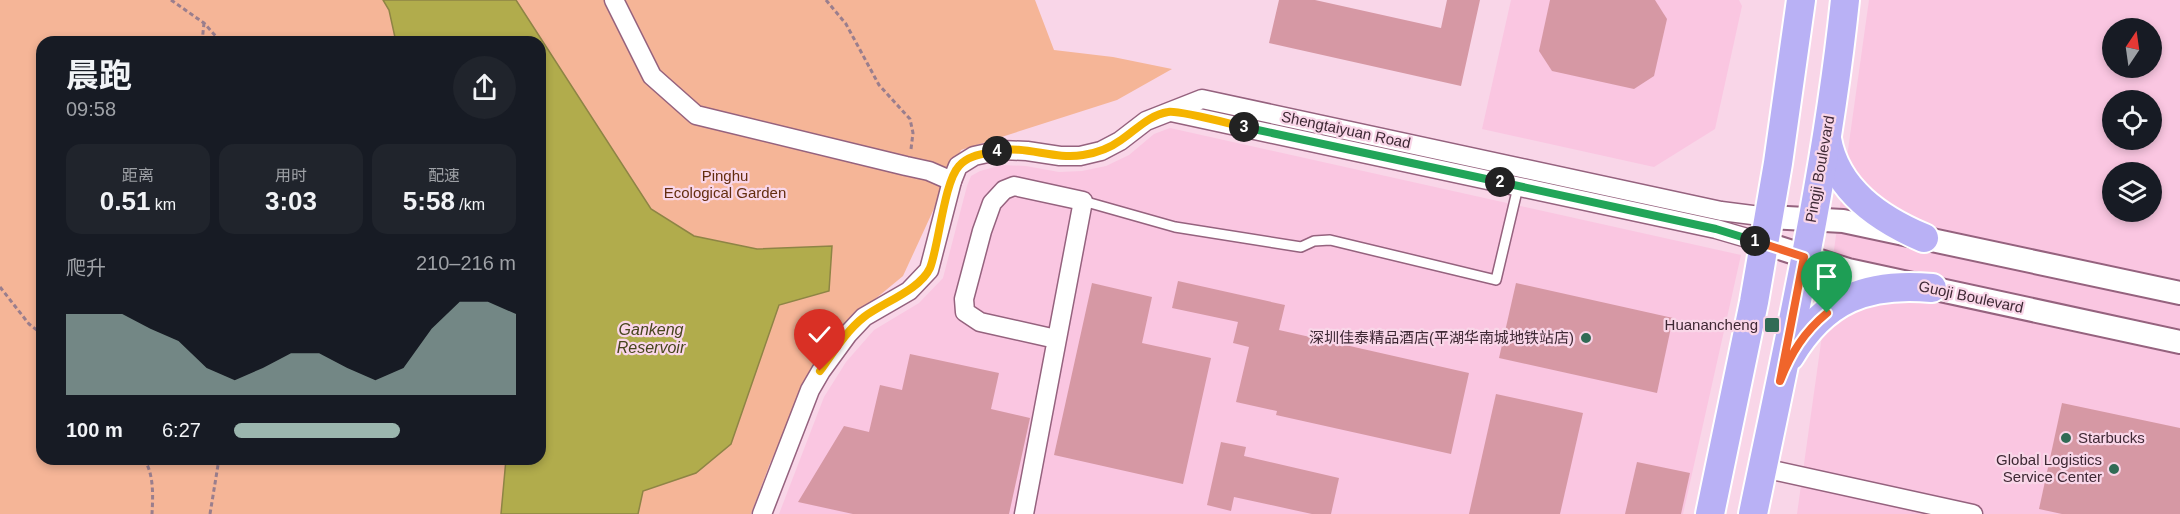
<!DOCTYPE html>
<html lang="zh">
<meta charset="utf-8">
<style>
:root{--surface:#171b24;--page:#20242c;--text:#f1f3f6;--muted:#9ea1a6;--accent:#9bb6ae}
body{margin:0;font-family:Arial,"Noto Sans SC",sans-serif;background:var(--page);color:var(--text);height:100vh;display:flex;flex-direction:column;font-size:22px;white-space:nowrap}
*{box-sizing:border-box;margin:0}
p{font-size:20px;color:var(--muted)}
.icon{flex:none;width:33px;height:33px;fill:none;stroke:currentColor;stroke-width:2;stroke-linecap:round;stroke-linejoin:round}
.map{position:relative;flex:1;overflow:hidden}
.drawer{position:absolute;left:36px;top:36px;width:510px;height:429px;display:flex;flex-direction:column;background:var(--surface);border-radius:18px;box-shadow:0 3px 9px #0003}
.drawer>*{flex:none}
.needle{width:39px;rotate:13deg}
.controls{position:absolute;left:2102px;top:18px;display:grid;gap:12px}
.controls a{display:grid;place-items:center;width:60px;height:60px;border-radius:50%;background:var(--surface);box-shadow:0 3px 9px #0003;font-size:30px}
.pin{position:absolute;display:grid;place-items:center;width:51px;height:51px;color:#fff;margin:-62px -26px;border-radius:50% 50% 50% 0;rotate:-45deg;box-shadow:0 0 6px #0007}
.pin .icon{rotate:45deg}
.km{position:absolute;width:30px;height:30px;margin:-15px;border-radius:50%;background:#222;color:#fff;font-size:16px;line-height:30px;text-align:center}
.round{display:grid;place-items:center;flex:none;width:63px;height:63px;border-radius:32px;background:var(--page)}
.headline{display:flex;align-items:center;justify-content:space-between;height:102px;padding:0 30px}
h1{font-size:33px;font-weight:700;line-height:45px}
.figures{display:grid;grid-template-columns:repeat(3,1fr);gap:9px;height:102px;padding:6px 30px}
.figures div{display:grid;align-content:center;border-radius:15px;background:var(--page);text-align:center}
.figures b{font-size:26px;font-weight:700}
.figures small{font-size:16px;font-weight:400}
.figures p{font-size:16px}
.chart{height:168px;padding:12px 30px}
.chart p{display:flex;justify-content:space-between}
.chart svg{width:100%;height:108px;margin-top:6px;fill:var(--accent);opacity:.7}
ul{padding:0 30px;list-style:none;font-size:20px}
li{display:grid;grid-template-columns:96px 72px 1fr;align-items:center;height:45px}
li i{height:15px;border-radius:8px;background:var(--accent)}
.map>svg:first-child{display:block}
.built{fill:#fac6e1;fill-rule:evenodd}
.green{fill:#f5b597;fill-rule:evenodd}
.water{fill:#b1ac4c;stroke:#8e8445;stroke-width:1.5}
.building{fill:#d698a4}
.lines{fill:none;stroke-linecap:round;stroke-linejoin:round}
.service-casing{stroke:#95627e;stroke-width:12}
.minor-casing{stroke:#95627e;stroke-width:21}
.tertiary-casing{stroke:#95627e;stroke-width:26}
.primary-casing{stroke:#fff;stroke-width:32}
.path{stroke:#9a7e8d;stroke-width:3;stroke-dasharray:4.5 3;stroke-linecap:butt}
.service{stroke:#fff;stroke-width:9}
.minor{stroke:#fff;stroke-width:18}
.tertiary{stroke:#fff;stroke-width:22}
.primary{stroke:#b9b1f5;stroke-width:28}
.split-1-casing{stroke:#fff;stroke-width:12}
.split-2-casing{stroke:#fff;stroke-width:12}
.split-3-casing{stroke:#fff;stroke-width:12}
.split-4-casing{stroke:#fff;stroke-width:12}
.split-5-casing{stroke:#fff;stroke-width:12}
.split-1{stroke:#f0652b;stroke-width:8}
.split-2{stroke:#22a559;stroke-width:8}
.split-3{stroke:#22a559;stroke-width:8}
.split-4{stroke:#f5b400;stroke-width:8}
.split-5{stroke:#f5b400;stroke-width:8}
.poi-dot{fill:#316b55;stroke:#f9d6e8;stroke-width:2}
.labels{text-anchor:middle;stroke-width:4.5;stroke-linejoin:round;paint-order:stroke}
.street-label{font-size:15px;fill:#3e2834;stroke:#f9d6e8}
.park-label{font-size:15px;fill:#632d0f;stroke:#f9d6e8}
.poi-label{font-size:15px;fill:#3e2834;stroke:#f9d6e8;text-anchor:end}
.water-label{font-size:16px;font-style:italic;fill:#47451d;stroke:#f9d6e8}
</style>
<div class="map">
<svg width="2180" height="514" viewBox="0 0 2180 514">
<rect width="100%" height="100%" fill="#f9d6e8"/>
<!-- built -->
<g class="built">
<polygon points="1511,0 1739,0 1742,6 1715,129 1654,167 1482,129"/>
<path d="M1869,0H2180V514H1797ZM2112,28H2151V68H2112ZM2112,100H2151V140H2112ZM2112,172H2151V212H2112Z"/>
<polygon points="1170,128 1741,255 1683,514 779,514 824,397 846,362 874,330 919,303 943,278 967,186 971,176 980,171 1002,165 1026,166 1059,172 1082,171 1106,166 1129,155 1154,134"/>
</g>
<!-- green -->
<path class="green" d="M0,0H1035L1054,50L1113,57L1172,69L1117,100L961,150L903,276L823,342L769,466L751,514H0ZM42,42H540V459H42Z"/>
<!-- water -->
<polygon class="water" points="383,0 516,0 651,209 694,236 757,249 832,246 829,291 779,305 731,444 696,473 643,491 638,514 501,514 506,459 540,459 540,42 396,42 389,10"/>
<!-- building -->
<g class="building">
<polygon points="1279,0 1315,0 1441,28 1447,0 1480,0 1461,86 1269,43"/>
<polygon points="1550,0 1655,0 1667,19 1654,76 1634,89 1552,71 1539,51"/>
<polygon points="1178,281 1285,305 1279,330 1469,373 1451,454 1276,415 1277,411 1236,402 1249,347 1233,343 1238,322 1172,308"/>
<polygon points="1092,283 1152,297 1142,343 1211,358 1183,484 1054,455"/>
<polygon points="1516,283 1673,318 1657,393 1499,358"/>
<polygon points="910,354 999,373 991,409 1030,418 1009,514 853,514 798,502 844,426 869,432 880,385 902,390"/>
<polygon points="1496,394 1583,413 1560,514 1469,514"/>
<polygon points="2062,403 2180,428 2180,514 2062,514 2039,509"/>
<polygon points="1221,442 1246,447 1244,456 1339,478 1331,514 1312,514 1234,497 1231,511 1207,505"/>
<polygon points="1637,462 1690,473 1681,514 1625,514"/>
</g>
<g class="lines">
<!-- service casing -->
<g class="service-casing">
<polyline id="service" points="1083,201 1175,227 1301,247 1314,241 1330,240 1496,280 1518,187"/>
</g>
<!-- minor casing -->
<g class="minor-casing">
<g id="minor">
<polyline points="614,0 652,76 696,115 906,166 929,171 952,181"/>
<polyline points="1171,112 1716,229 1764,243"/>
<polyline points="1763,468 1973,514"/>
<polyline points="762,514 810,390 821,371 848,334 864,317 909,291 929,270 952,181 958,166 974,156 1001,150 1027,151 1060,156 1080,156 1101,151 1120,141 1146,121 1202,99 1721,211 1768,217"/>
<polyline points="1024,514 1083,201 1014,186 1004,190 992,203 982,231 964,299 965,312 980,322 1056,339"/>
</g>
</g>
<!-- tertiary casing -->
<g class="tertiary-casing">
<g id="tertiary">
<polyline points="1768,217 1843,221 2180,293"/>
<polyline points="1764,243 1848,270 2180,342"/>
</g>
</g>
<!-- primary casing -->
<g class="primary-casing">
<g id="primary">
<path d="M1827,139C1836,190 1879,219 1924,238"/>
<path d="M1790,356C1824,299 1867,282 1932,288"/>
<polyline points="1710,514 1754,302 1778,163 1801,0"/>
<path d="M1753,514C1788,344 1827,173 1845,0"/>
</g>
</g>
<!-- path -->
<g class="path">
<polyline points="171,0 204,23 221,42"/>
<polyline points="826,0 846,24 879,85 910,119 913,133 911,149"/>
<polyline points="202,42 204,23"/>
<polyline points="0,287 29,324 42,334"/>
<path d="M144,459C154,474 153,496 152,514"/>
<polyline points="210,514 219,459"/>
</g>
<!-- service -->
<use href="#service" class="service"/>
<!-- minor -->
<use href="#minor" class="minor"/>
<!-- tertiary -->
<use href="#tertiary" class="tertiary"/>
<!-- primary -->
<use href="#primary" class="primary"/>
</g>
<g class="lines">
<!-- split-1 casing -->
<g class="split-1-casing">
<path id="split-1" d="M1755,241L1804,257L1780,381C1791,353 1804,332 1827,313"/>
</g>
<!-- split-2 casing -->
<g class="split-2-casing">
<polyline id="split-2" points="1500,182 1716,229 1755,241"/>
</g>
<!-- split-3 casing -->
<g class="split-3-casing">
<polyline id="split-3" points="1244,127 1500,182"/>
</g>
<!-- split-4 casing -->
<g class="split-4-casing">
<path id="split-4" d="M997,151C1025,145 1054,160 1083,155C1097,153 1110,148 1121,140C1136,130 1149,115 1168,112C1179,110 1230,124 1244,127"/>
</g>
<!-- split-5 casing -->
<g class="split-5-casing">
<path id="split-5" d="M820,371C833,353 846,331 864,317C882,303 920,290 930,268C939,245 944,182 959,166C968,155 984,154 997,151"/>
</g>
<!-- split-1 -->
<use href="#split-1" class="split-1"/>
<!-- split-2 -->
<use href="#split-2" class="split-2"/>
<!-- split-3 -->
<use href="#split-3" class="split-3"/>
<!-- split-4 -->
<use href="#split-4" class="split-4"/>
<!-- split-5 -->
<use href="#split-5" class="split-5"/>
</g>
<!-- markers -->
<g class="poi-dot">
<rect x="1764" y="317" width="16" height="16" rx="3"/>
<circle cx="1586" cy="338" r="6"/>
<circle cx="2066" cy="438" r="6"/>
<circle cx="2114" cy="469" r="6"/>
</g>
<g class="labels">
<!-- street labels -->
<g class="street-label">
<text transform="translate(1346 130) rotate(12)" y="5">Shengtaiyuan Road</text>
<text transform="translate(1820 169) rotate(-80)" y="5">Pingji Boulevard</text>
<text transform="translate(1971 297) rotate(12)" y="5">Guoji Boulevard</text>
</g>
<!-- park labels -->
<g class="park-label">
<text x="725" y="181">Pinghu<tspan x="725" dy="17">Ecological Garden</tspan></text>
</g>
<!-- poi labels -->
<g class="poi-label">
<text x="1758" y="330">Huanancheng</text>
<text x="1574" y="343">深圳佳泰精品酒店(平湖华南城地铁站店)</text>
<text x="2078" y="443" text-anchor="start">Starbucks</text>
<text x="2102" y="465">Global Logistics<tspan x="2102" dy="17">Service Center</tspan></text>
</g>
<!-- water labels -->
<g class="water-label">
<text x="651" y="335">Gankeng<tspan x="651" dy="18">Reservoir</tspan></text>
</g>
</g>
</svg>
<div class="controls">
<a><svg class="needle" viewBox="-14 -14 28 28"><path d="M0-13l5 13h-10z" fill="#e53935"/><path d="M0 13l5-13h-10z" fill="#9ea1a6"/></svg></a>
<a><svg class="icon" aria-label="locate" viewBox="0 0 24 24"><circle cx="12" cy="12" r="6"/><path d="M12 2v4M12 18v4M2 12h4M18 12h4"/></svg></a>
<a><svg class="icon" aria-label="layers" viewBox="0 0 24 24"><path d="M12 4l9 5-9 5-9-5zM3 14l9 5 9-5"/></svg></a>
</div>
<div class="pin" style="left:1827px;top:313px;background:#1e9e55"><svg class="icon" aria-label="arrive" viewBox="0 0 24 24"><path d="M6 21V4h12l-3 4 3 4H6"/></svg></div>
<div class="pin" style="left:820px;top:371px;background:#d93025"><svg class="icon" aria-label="check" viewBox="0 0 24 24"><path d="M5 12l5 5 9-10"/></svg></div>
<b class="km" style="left:1755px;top:241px">1</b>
<b class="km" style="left:1500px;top:182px">2</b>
<b class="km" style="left:1244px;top:127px">3</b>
<b class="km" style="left:997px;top:151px">4</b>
<section class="drawer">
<div class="headline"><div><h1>晨跑</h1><p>09:58</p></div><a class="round"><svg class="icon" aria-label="share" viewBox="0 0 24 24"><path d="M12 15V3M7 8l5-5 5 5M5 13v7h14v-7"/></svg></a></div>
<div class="figures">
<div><p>距离</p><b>0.51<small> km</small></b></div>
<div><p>用时</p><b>3:03</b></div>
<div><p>配速</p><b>5:58<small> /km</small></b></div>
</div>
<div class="chart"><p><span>爬升</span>210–216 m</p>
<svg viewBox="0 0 160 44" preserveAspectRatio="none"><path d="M0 44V11L10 11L20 11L30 17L40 22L50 33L60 38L70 33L80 27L90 27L100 33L110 38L120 33L130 17L140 6L150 6L160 11V44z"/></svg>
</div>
<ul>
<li><b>100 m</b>6:27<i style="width:59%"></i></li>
</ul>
</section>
</div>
